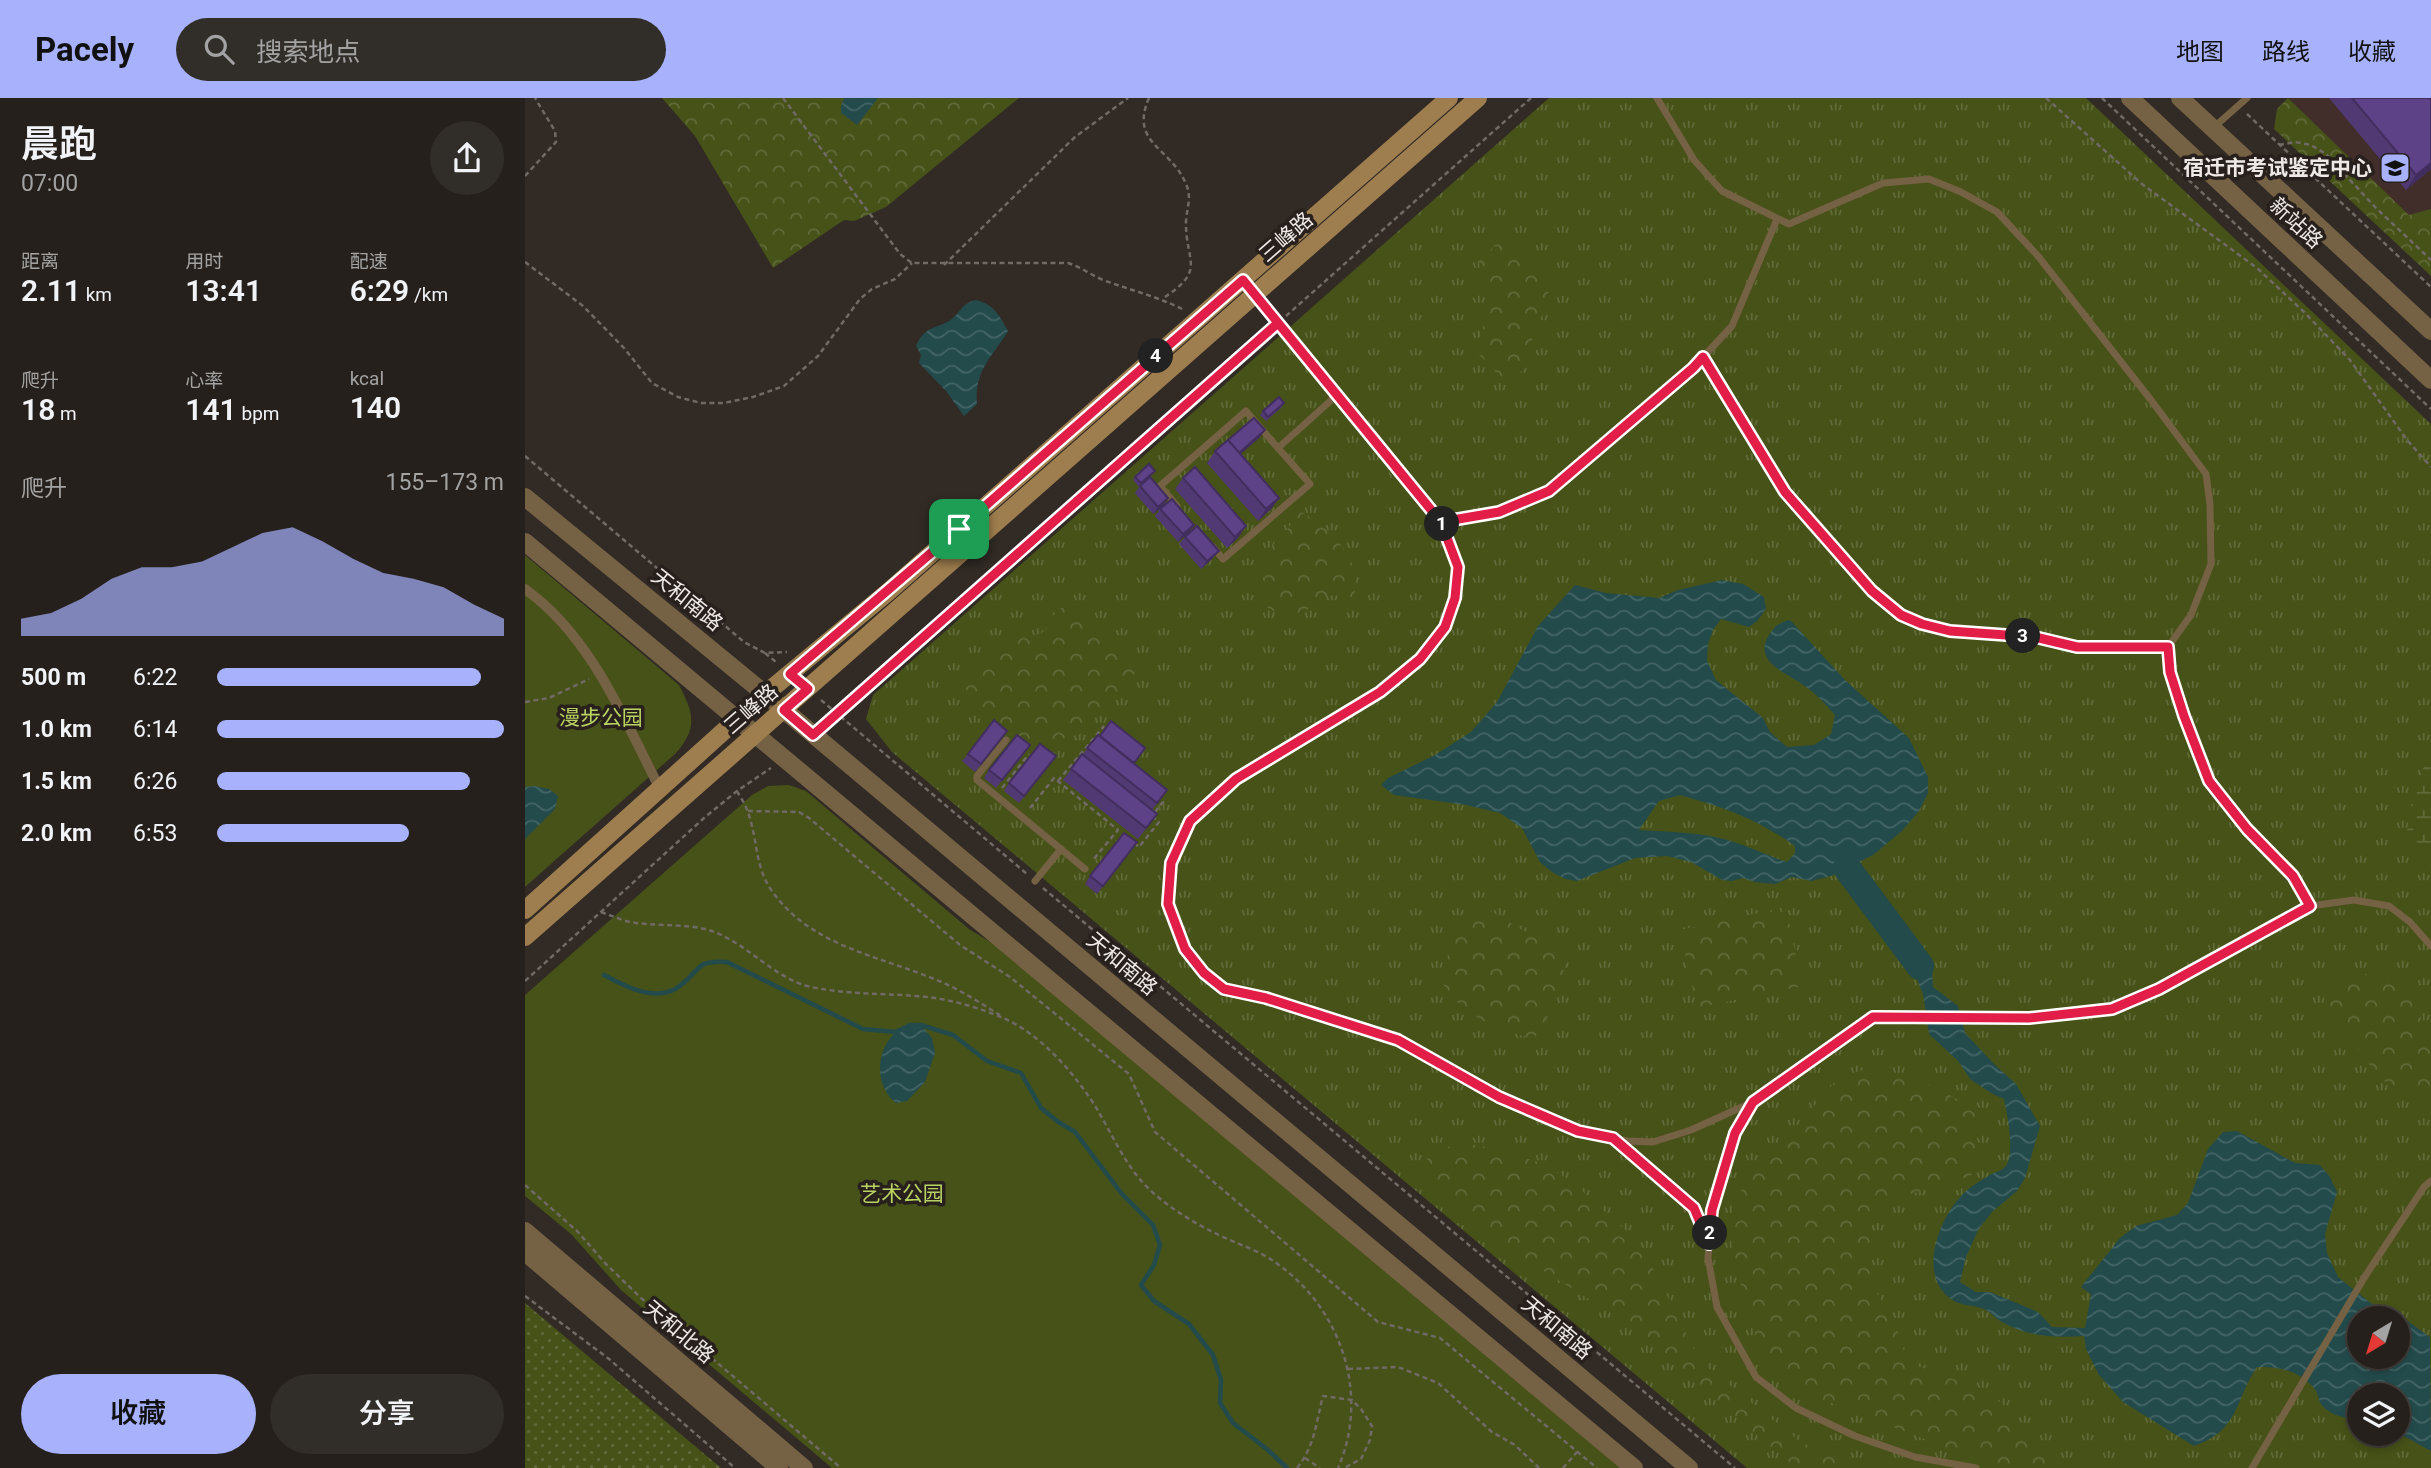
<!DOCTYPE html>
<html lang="zh">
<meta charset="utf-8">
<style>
:root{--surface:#25201c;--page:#312d29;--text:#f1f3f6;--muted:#a3a3a3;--line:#423e3b;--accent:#a7b1fc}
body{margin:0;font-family:Roboto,"Noto Sans SC",sans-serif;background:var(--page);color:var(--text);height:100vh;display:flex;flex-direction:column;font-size:26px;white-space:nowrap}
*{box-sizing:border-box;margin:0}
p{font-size:23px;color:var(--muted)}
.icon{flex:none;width:38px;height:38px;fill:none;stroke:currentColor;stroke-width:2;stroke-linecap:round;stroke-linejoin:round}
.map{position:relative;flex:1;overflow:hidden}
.drawer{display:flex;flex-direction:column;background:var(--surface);width:525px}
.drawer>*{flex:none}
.needle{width:46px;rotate:218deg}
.fabs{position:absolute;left:1822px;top:1208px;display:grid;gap:14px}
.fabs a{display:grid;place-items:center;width:63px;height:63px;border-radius:50%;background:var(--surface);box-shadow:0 4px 10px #0003,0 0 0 2px var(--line);font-size:35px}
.pin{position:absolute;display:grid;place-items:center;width:60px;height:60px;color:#fff;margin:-30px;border-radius:14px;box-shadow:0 4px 10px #0006}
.km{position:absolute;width:35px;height:35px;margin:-18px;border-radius:50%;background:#222;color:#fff;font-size:19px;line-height:35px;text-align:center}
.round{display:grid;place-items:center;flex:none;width:74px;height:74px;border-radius:37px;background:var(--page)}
.headline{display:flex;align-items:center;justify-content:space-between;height:119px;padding:0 21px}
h1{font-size:38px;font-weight:600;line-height:52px}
.metrics{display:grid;grid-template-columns:repeat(3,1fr);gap:10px;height:119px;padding:7px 21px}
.metrics div{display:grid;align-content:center}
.metrics b{font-size:30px;font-weight:600}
.metrics small{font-size:19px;font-weight:400}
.metrics p{font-size:19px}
.chart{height:196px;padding:14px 21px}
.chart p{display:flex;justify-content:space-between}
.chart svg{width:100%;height:126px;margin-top:7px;fill:var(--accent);opacity:.7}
.button{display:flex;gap:14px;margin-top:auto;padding:14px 21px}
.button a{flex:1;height:80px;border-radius:42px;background:var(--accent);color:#111;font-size:28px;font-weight:600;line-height:80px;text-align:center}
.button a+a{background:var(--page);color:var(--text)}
ul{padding:0 21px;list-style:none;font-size:23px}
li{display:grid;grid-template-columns:112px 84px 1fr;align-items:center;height:52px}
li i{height:18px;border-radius:9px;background:var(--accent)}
header{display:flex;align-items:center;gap:42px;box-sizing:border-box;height:98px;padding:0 35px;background:var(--accent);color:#111}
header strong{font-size:33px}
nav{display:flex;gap:38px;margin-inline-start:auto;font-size:24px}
.search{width:490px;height:63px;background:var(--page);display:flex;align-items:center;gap:18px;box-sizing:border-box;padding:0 24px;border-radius:38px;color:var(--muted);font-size:26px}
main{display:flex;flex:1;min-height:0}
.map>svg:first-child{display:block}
.education{fill:#412d2a}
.grass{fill:url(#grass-tufts);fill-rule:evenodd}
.forest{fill:url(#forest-crowns)}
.wetland{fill:url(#wetland-marsh)}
.park{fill:#465217}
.garden{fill:url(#garden-dots)}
.water{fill:url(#water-waves);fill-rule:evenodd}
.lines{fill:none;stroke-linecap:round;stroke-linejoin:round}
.stream{stroke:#234b4c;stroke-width:4.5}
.river{stroke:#234b4c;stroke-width:28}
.path{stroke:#706a66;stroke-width:2.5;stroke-dasharray:5 3.5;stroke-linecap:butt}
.service{stroke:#756143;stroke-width:7}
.pedestrian{stroke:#756143;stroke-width:10}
.tertiary{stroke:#756143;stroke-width:18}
.secondary{stroke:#9e7e4e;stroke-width:18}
.wall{fill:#513974}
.shaded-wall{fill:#422e5e}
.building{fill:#5e4287;stroke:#422e5e;stroke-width:2}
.route-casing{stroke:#fff;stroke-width:14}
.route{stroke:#e11d48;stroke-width:9}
.labels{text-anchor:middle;stroke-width:7;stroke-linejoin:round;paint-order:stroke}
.poi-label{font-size:21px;font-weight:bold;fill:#eee9e6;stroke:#27201c;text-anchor:end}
.street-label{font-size:21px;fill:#eee9e6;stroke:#27201c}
.park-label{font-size:21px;fill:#b9d261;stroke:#27201c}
</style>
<header>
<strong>Pacely</strong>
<div class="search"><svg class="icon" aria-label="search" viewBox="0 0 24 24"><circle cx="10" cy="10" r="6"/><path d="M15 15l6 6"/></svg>搜索地点</div>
<nav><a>地图</a><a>路线</a><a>收藏</a></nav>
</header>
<main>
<section class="drawer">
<div class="headline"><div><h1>晨跑</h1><p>07:00</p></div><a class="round"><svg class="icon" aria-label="share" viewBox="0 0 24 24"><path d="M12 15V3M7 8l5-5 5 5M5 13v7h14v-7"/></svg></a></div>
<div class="metrics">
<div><p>距离</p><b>2.11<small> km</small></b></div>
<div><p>用时</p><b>13:41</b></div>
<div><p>配速</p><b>6:29<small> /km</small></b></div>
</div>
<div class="metrics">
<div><p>爬升</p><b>18<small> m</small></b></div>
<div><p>心率</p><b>141<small> bpm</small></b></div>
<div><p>kcal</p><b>140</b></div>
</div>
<div class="chart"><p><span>爬升</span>155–173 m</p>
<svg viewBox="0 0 160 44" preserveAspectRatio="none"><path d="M0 44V38L10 36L20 31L30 24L40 20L50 20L60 18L70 13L80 8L90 6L100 11L110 17L120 22L130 24L140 27L150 33L160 38V44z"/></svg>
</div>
<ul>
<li><b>500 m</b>6:22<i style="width:92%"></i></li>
<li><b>1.0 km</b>6:14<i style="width:100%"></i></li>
<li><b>1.5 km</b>6:26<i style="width:88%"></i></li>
<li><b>2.0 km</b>6:53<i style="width:67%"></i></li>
</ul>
<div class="button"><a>收藏</a><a>分享</a></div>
</section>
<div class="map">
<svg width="1906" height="1370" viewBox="0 0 1906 1370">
<defs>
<pattern id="grass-tufts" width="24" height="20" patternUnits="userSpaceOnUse" patternTransform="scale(1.75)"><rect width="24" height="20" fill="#465217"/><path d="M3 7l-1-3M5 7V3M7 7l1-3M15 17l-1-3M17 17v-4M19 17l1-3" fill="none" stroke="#616b39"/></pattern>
<pattern id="forest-crowns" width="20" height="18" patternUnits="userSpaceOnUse" patternTransform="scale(1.75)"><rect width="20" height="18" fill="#465217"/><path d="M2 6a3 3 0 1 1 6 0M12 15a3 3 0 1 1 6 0" fill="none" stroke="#616b39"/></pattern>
<pattern id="wetland-marsh" width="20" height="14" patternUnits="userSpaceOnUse" patternTransform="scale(1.75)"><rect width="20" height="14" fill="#465217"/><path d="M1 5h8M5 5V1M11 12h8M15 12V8" fill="none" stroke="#616b39"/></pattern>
<pattern id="garden-dots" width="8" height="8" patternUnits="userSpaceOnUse" patternTransform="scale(1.75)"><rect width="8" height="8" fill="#465217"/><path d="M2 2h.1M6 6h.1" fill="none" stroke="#616b39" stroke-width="1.8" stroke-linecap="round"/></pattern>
<pattern id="water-waves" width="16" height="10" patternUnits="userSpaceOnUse" patternTransform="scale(1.75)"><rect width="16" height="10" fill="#234b4c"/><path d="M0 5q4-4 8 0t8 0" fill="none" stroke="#436566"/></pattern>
</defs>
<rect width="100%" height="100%" fill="#312a25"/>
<!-- education -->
<polygon class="education" points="1763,0 1906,0 1906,135 1884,117"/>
<!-- grass -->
<path class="grass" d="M1024,0H1561L1906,326V1370H1222L367,654L341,621L348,597ZM1834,1220H1872V1258H1834ZM1834,1297H1872V1335H1834Z"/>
<!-- forest -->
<g class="forest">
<polygon points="137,0 494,0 361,109 329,123 319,122 248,170 170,38"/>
<polygon points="1763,0 1884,117 1906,111 1906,178 1749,31 1752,11"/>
<path d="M978,140L993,149L1011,176H1024C1023,187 1025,201 1020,211C1010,235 1001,232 1013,259L991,278L975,279L951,253L962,216L964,197L956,180L954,163Z"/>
<path d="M774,413C801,425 847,470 826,502L810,497L800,498L797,510H786L761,520L743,510L738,491L744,452L764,429Z"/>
<polygon points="554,506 592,545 611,574 555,636 508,649 492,645 452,619 435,576 485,540 516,536 525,526 532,511"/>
<polygon points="1261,809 1277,888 1172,910 1155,832"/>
<path d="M964,812L1023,847L1040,860C1037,894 1027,913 1009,941C972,932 935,918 916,882L923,858L917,843L929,826L945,813Z"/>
<polygon points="1839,876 1854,878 1877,890 1892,912 1905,940 1906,996 1879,992 1852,980 1841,961 1804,916 1799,899 1802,885 1814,878"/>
<path d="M1338,972C1380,977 1419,986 1450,1016L1454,1070L1445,1078L1382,1097L1351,1111L1344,1128L1349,1191L1368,1219L1380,1256L1393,1268L1447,1288L1475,1304L1541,1370H1481L1461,1365L1291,1299L1258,1275L1233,1243L1211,1171L1204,1133L1209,1101L1314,979Z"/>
<path d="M939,1045L973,1051L1016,1065L1046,1083L1096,1128L1125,1164L1175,1263L1274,1343L1298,1355L1338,1370H1271L1165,1281L1135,1254L1119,1235L967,1141L918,1094L902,1078L898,1067C906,1051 923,1049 939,1045Z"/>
</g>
<!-- wetland -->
<path class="wetland" d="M1906,654V768L1882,743C1882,708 1892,685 1906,654Z"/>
<!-- park -->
<g class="park">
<path d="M0,457L154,587C169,616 173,630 150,656L0,789Z"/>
<polygon points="264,687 281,693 444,831 493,861 1101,1370 307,1370 96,1192 46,1136 0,1098 0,897 227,697 243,688"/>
</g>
<!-- garden -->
<polygon class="garden" points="0,1205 196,1370 0,1370"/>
<!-- water -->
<g class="water">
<polygon points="319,0 353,0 332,27 316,15 316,8"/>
<path d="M450,202C469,206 474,217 483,233C468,258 449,272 452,306L439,318L421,293L394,265L396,257L391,248C400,226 415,231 428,220C438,211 436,207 450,202Z"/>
<path d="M1197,482L1218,486L1239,499L1241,511L1232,523L1224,529L1196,521L1188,532L1183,546L1182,563L1191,582L1238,620L1245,634L1262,649L1289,647L1306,636L1310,617C1301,607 1290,594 1278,587C1262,575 1227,564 1244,537C1250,528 1255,524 1265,522L1320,582L1384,640L1403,679V695L1394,713L1377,733L1348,757L1306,778L1286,783L1267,779L1250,786L1230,784L1218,780L1207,783L1197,782L1166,764L1142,758L1110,760L1052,783L1040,781L1027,774L1015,764L997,730L975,715L941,707L869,697L856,687L863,680L910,657L946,634L972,604L1013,528L1050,487L1081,495L1134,500L1153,492ZM1155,697C1200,710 1231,720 1270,748V755L1262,764C1243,758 1225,749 1206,743C1176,734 1145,734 1114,732L1134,703Z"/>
<polygon points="9,688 24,691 33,698 30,711 0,741 0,689"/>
<path d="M1399,864L1407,872L1408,889L1433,908L1440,935L1469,966L1491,986L1515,1028L1500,1080L1492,1093L1467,1114L1453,1132L1441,1159L1435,1184L1451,1194H1465L1513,1214L1527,1229L1560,1230L1566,1196L1556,1189L1595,1140L1611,1128L1652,1117L1663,1105L1683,1051L1698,1034L1712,1033L1770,1065L1795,1067L1805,1079L1812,1094L1800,1136L1802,1155L1813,1179L1847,1206L1881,1222L1905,1239L1906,1353L1873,1335L1872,1297H1834V1309L1826,1320C1814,1319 1804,1316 1796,1306C1793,1301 1793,1294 1789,1290C1775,1273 1753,1268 1732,1269C1709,1303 1715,1332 1669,1348L1598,1304L1574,1277L1561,1251L1559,1238C1531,1240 1503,1239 1477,1224C1470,1220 1466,1214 1459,1211C1450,1207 1438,1208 1429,1203C1390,1180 1414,1119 1439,1095C1446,1088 1457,1082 1465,1077C1469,1074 1477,1073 1480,1069C1491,1057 1482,1016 1479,1001L1466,995L1446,982L1433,963L1404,936L1398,896L1389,873ZM1834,1220H1872V1258H1834Z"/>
<path d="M385,927H396L407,940L410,955L400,984L382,1003L371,1005C350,989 350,953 370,935C374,931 380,929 385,927Z"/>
</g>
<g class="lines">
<!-- stream -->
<path class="stream" d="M79,877C101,889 133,906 156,887C177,871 170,862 202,864L338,931L371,934L385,927H396L428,937L462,963L496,975L516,1010L532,1023L550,1034L597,1096L628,1127L635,1147L629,1167L616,1187L629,1203L664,1226L688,1257L696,1282L695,1305L708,1325L743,1352L762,1370"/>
<!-- river -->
<polyline class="river" points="1322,770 1395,868"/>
<!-- path -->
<g class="path">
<path d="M258,0L375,156L387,165H543C556,169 566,177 578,182C605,192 631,198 657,211"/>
<path d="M624,0C604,46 646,49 661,86C667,99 662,109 661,123C660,165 683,171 637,201"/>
<polyline points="1521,0 1617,86 1732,170 1779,214 1825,262 1882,342 1906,369"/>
<polyline points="1577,0 1906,311"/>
<polyline points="1722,16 1906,189"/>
<polyline points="1754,47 1770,44 1786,47 1801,56 1851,110 1906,162"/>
<polyline points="0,78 31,44 30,33 10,0"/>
<polyline points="0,164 58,208 99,250 127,285 153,299 176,305 199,305 228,299 259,288 293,258 335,201 347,191 370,181 387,165"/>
<polyline points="419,167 550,39 603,0"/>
<polyline points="761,218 1006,0"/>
<polyline points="0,358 219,544 240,555 262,554"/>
<polyline points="240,555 251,564"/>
<polyline points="296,602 502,776"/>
<polyline points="0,604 24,600 64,581"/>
<polyline points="300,626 746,231"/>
<polyline points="533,683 579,628"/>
<polyline points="477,690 504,656"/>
<path d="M212,693C215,699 220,705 222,712C233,739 229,768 247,793C286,849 356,858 414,883C436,892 455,905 475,917"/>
<polyline points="505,710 529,680 593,732 567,763"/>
<polyline points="223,713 274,714 284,720 435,847 485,879 604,976 630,1034 853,1224 915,1240 1072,1370"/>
<polyline points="630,714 638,704 635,701"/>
<polyline points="609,745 614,749 634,724 628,719"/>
<polyline points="518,790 1210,1370"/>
<path d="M76,814C84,817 92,820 101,823C126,829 154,825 180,831C219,841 247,880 286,889C325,897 363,895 402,899C428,902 455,910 478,920C516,936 551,977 572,1011C588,1038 601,1069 624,1091C644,1110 669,1125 694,1137C710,1145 727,1150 742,1159C813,1202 847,1293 813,1370"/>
<polyline points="0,883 179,720 212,693 246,670"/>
<polyline points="0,1087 52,1133 81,1166 116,1200 316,1370"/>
<polyline points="0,1198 84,1261 210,1370"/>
<polyline points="823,1271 873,1269 913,1285 967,1334 990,1347 1014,1370"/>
<polyline points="780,1360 795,1370"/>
<path d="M772,1370C790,1348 791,1324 798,1298L827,1302L836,1311L847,1328L845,1342L836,1361L819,1370"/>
<polyline points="1038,1370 1052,1354"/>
</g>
<!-- service -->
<g class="service">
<polyline points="1132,0 1169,62 1197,93 1264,126 1358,85 1404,81 1436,94 1472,114 1513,158 1626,302 1681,376 1685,406 1686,466 1666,517 1643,549 1645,574 1659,618 1684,683 1722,731 1768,778 1785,808"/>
<polyline points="1688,30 1722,0"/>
<polyline points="729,196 916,424 933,469 930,500 920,529 895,561 855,594 711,681 665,723 646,765 644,806 660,851 679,875 699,891 741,900 873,942 974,999 1053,1033 1102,1043 1128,1044 1166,1032 1228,1004"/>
<polyline points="1178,259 1260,394 1347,493 1376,517 1397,526 1425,533 1510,539 1552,549 1643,549"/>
<polyline points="652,408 635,388 721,313 753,350 812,297"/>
<polyline points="916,424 974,414 1024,393 1168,270 1207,228 1252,121"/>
<polyline points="688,449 698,461 785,386 753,350"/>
<polyline points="481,642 452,678 452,682 560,771"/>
<polyline points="510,783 536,751"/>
<polyline points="1091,1043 1169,1110 1183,1143"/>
<polyline points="1451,1370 1390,1359 1330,1338 1271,1310 1231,1279 1192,1209 1183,1160 1187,1112 1210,1035 1228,1004 1348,919 1504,920 1587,910 1634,891 1785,808 1829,802 1864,808 1885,824 1906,848"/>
<polyline points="1727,1370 1839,1180 1899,1089 1906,1083"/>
</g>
<!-- pedestrian -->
<path class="pedestrian" d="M0,491C66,538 99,621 135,691"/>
<!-- tertiary -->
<g class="tertiary">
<polyline points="1605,0 1906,282"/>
<polyline points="1655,0 1906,233"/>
<polyline points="0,399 240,596 1164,1370"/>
<polyline points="0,444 1109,1370"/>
<polyline points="0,1133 279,1370"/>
<polyline points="0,1154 254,1370"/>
</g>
<!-- secondary -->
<g class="secondary">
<polyline points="0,812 240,596 363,494 924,0"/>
<polyline points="0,839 953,0"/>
</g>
</g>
<!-- wall -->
<g class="wall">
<polygon points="1804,0 1904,0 1906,2 1906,71 1881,92"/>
<polygon points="759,305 757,309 741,323 735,317 738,313"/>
<polygon points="740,332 734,340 715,356 754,400 746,411 733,423 682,365 690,353"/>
<polygon points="627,376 614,389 608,382 610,379"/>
<polygon points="658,380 713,440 702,450 650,391"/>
<polygon points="615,388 643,400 638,408 628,416 610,395"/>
<polygon points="635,411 669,427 664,434 653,444 630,418"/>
<polygon points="660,439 688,460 676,471 654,446"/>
<polygon points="573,637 642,692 627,712 624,727 613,741 538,682"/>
<polygon points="477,640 450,674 437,663 443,656"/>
<polygon points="499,654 471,690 459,680 464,672"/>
<polygon points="525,666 494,705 479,693 484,685"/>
<polygon points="606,752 572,796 560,786 565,778"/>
</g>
<!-- shaded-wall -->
<g class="shaded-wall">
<polygon points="1906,65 1906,71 1881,92 1891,77"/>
<polygon points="740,332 734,340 709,362 714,355"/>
<polygon points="643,400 638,408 628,416 633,409"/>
<polygon points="754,400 746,411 733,423 741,411"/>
<polygon points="669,427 664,434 653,444 658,436"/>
<polygon points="721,428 713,440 702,450 710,439"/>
<polygon points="694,453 688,460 676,471 682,463"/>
</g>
<!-- building -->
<g class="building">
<polygon points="1827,0 1904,0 1906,2 1906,65 1891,77"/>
<polygon points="754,299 759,305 743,319 738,313"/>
<polygon points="729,320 740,332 714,355 703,342"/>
<polygon points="703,342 754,400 741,411 690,353"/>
<polygon points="624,366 630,373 616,385 610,379"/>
<polygon points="670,369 721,428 710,439 658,380"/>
<polygon points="625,379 643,400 633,409 615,388"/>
<polygon points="647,401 669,427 658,436 635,411"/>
<polygon points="672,428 694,453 682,463 660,439"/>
<polygon points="469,622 482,633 456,666 443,656"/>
<polygon points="586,623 620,650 609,665 575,638"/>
<polygon points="492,637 505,647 477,682 464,672"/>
<polygon points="573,637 642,692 632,705 562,650"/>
<polygon points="515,646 531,658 499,698 484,685"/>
<polygon points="557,656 632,716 621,730 546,671"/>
<polygon points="599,735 612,744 578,788 565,778"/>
</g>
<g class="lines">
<!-- route casing -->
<g class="route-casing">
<polyline id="route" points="434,431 265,576 283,591 259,612 288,637 753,225 916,424 933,469 930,500 920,529 895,561 855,594 711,681 665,723 646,765 643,806 660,851 679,875 699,891 741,900 873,942 974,999 1053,1033 1088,1040 1169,1110 1184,1146 1187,1112 1210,1035 1228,1004 1348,919 1504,920 1587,911 1634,891 1785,808 1768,778 1722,731 1684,683 1659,618 1645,574 1643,549 1552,549 1510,539 1425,533 1397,526 1376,517 1347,493 1260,394 1178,259 1168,270 1024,393 974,414 916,424 718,182 434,431"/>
</g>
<!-- route -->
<use href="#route" class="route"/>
</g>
<!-- icons -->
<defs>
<g id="university-square" transform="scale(1.575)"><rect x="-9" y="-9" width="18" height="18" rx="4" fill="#a7b1fc" stroke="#27201c"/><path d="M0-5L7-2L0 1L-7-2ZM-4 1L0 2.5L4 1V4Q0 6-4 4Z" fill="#111"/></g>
</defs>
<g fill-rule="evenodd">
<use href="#university-square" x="1870" y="70"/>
</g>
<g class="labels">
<!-- poi labels -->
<g class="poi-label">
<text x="1847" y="77">宿迁市考试鉴定中心</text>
</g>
<!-- street labels -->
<g class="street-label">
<text transform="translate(1771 125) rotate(43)" y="7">新站路</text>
<text transform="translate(761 139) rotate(-41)" y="7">三峰路</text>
<text transform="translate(162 502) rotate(39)" y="7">天和南路</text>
<text transform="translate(226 611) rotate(-41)" y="7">三峰路</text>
<text transform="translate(597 866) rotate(40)" y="7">天和南路</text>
<text transform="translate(1032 1230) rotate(40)" y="7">天和南路</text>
<text transform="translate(154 1234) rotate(40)" y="7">天和北路</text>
</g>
<!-- park labels -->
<g class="park-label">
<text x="76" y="627">漫步公园</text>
<text x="377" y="1103">艺术公园</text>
</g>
</g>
</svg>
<div class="fabs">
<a><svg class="needle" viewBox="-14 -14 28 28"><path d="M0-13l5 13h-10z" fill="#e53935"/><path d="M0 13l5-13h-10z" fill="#a3a3a3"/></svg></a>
<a><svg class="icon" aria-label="layers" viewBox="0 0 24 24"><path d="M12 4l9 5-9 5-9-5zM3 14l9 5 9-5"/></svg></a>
</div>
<div class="pin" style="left:434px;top:431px;background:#1e9e55"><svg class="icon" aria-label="arrive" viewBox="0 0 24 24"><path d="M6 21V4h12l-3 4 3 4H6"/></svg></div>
<b class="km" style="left:917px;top:426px">1</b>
<b class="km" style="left:1185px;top:1135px">2</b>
<b class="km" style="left:1498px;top:538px">3</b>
<b class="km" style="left:631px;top:258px">4</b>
</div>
</main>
